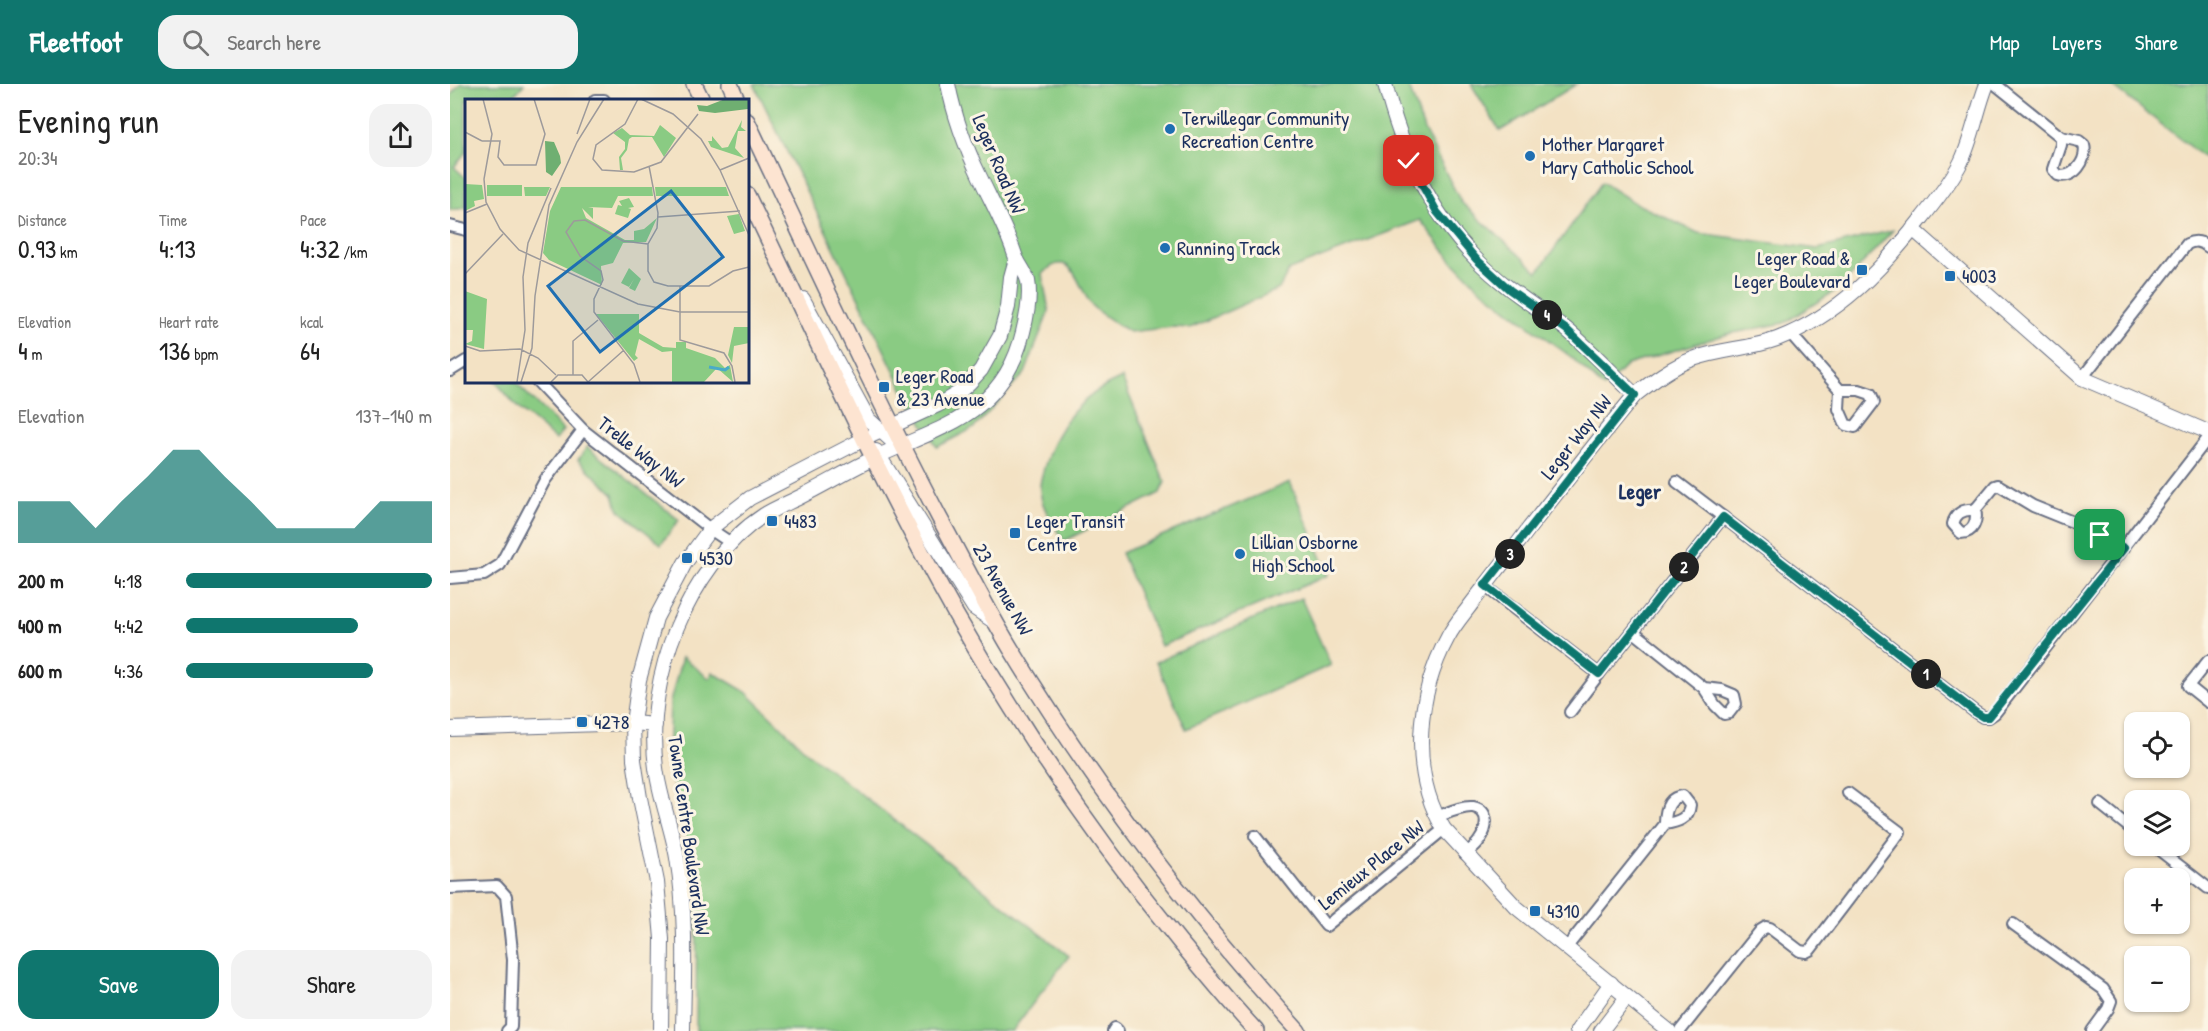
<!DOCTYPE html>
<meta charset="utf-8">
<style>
:root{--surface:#fff;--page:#f2f2f2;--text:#222;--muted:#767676;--accent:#0f766e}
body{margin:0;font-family:"Patrick Hand",sans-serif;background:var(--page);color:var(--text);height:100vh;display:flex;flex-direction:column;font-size:22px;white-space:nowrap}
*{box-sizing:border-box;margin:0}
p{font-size:20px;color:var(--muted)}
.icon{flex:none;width:33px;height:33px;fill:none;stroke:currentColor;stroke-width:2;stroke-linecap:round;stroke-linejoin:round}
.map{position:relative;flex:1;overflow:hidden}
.sheet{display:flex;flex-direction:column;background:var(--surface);width:450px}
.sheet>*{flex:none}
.controls{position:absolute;left:1674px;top:628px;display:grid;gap:12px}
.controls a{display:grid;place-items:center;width:66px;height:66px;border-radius:12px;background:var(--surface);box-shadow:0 2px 4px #0004;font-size:30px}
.pin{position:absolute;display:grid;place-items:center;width:51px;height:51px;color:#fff;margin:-26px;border-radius:12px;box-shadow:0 3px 9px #0006}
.km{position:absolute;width:30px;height:30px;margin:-15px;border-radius:50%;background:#222;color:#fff;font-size:16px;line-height:30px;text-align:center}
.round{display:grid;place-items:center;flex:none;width:63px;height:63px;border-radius:18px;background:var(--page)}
.summary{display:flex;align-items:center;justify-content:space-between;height:102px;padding:0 18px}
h1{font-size:33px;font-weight:600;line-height:45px}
.metrics{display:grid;grid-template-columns:repeat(3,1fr);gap:9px;height:102px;padding:6px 18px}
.metrics div{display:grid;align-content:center}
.metrics b{font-size:26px;font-weight:600}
.metrics small{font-size:16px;font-weight:400}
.metrics p{font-size:16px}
.chart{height:168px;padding:12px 18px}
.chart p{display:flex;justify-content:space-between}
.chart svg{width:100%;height:108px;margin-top:6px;fill:var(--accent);opacity:.7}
.cta{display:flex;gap:12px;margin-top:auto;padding:12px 18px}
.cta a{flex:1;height:69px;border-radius:18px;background:var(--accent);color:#fff;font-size:24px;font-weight:600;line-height:69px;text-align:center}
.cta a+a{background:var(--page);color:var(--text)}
ul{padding:0 18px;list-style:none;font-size:20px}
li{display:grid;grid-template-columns:96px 72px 1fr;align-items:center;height:45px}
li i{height:15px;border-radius:8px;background:var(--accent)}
header{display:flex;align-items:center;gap:36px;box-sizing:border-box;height:84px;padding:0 30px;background:var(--accent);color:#fff}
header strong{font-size:28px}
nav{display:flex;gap:33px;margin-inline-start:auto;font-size:21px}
.search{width:420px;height:54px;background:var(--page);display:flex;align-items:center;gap:15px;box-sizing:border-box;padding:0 21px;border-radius:18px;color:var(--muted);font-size:22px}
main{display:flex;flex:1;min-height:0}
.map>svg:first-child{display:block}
.green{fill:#8acb83;stroke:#527d70;stroke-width:1.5}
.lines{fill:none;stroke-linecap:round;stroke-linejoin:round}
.minor-casing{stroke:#676e82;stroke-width:14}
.tertiary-casing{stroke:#676e82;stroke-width:16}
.secondary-casing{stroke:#676e82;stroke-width:18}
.minor{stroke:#fff;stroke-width:10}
.tertiary{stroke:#fff;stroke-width:14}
.secondary{stroke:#fde4d1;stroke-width:15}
.route-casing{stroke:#fff;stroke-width:12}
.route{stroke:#0f766e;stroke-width:8}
.poi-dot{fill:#1f6fb2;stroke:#fcf5e5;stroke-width:2}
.labels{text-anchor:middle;stroke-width:6;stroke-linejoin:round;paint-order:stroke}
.poi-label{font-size:20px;fill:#1b2f5e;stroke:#fcf5e5;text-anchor:start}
.street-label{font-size:20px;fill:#1b2f5e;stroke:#fcf5e5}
.neighbourhood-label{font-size:21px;font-weight:bold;fill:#1b2f5e;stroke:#fcf5e5}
.inset-river{fill:none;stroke:#49abc8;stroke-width:3}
.inset-road{fill:none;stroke:#9d9a9b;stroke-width:1.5}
.view{fill:#1f6fb2;fill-opacity:0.15;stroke:#1f6fb2;stroke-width:3}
.inset-edge{fill:none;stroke:#1b2f5e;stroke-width:3}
</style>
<header>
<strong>Fleetfoot</strong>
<div class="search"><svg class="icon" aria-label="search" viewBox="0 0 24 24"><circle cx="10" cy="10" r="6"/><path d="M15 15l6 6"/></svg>Search here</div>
<nav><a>Map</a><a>Layers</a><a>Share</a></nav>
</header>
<main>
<section class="sheet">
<div class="summary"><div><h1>Evening run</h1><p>20:34</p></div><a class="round"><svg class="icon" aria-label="share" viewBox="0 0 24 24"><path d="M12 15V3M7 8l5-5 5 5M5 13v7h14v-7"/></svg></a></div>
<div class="metrics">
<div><p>Distance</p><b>0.93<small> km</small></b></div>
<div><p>Time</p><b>4:13</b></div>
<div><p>Pace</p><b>4:32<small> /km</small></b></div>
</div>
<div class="metrics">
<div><p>Elevation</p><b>4<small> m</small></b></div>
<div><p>Heart rate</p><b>136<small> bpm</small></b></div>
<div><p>kcal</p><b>64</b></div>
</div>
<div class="chart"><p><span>Elevation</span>137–140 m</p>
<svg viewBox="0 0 160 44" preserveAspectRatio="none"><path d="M0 44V27L10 27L20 27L30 38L40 27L50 17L60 6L70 6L80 17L90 27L100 38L110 38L120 38L130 38L140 27L150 27L160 27V44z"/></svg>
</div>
<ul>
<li><b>200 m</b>4:18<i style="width:100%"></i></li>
<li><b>400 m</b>4:42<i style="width:70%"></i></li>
<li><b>600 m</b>4:36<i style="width:76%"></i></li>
</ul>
<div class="cta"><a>Save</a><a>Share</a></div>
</section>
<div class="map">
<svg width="1758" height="947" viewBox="0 0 1758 947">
<rect width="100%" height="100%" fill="#fcf5e5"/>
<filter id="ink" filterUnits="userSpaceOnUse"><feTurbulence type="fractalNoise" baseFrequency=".0167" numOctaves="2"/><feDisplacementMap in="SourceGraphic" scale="12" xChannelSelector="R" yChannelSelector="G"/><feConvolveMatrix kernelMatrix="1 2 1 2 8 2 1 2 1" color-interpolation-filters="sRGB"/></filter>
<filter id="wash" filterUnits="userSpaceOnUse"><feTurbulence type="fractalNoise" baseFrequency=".008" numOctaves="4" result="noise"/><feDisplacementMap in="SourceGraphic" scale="24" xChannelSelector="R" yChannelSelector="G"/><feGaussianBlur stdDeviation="1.35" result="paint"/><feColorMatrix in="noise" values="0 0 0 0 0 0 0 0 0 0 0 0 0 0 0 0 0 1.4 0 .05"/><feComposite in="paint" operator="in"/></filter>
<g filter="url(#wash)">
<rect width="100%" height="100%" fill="#f3e2c4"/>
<!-- green -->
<g class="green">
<polygon points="10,0 74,0 60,16 16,16 16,68 4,83 16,94 16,124 0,126 0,12"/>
<path d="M304,0H958L974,46L1011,118L1088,188L1152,98L1185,119L1248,149L1368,165L1443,146L1390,204L1334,239L1278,250L1177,281L1154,304L1121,273L1029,204L1001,175L970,136L839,186L829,205L740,244L723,243L679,248C668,240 653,233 643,223C628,207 624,159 592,190L599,227L575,289L524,344L487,363L459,317Z"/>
<polygon points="1021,0 1127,0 1050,47"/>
<polygon points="1660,0 1758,0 1758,77"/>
<path d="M672,294L715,398L710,409L614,457C604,441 590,423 590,403C590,396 593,387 595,381C607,340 633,310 672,294Z"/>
<polygon points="45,297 64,297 113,346 106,356 68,324"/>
<polygon points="137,363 229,436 211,460 169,426 164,410 128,376"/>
<polygon points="840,398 879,491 711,562 671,469"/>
<polygon points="851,514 881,581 736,645 706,578"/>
<polygon points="232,573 260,595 262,588 296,608 357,668 619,872 562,947 246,947 247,803 218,678 220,618"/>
</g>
</g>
<g filter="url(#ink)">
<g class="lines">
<!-- minor casing -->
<g class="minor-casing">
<g id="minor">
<path d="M1545,0L1611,53L1629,57L1634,61C1638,76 1623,96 1608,91L1603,85L1611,61V53"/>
<polyline points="145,16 154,16"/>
<polyline points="0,142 16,146"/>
<polyline points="1340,249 1390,306 1409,306 1421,310 1424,318 1405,343 1396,341 1389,325 1390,306"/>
<polyline points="0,287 16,277"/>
<path d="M1632,294L1737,160C1745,156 1751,157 1758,163"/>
<polyline points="87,297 133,346 260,445 281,459"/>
<polyline points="1227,398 1273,433"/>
<path d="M1525,426C1514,425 1505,429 1503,440L1511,449C1523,449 1528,437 1525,426L1545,402L1548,401L1583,422L1635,443L1674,464"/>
<polyline points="0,494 34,491 50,481 95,396 133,346"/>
<polyline points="1035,502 1149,590 1273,433 1525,628 1533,633 1539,633 1545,629 1758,354"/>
<polyline points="1184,548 1254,604 1272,606 1284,611 1286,620 1279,629 1274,630 1265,621 1254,604"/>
<polyline points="1758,577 1738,602 1758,618"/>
<polyline points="1120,628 1149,590"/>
<polyline points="1650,720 1684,747"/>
<path d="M987,733C998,729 1011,722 1023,723C1041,726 1037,746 1029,757C1026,762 1020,766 1015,770"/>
<polyline points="805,752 876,842 994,745"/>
<polyline points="1704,762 1758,804"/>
<polyline points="0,804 47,802 56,812 63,876 61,943 57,947"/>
<polyline points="1563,840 1653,905 1661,917 1658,925 1642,947"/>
<path d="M1117,863L1215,740C1227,738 1239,735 1240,721L1233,712C1218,713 1215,727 1215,740"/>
<polyline points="663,947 665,944 668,947"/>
<polyline points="1230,947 1311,846 1316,843 1320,844 1350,867 1356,868 1360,866 1450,748 1398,709"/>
</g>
</g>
<!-- tertiary casing -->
<g class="tertiary-casing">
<g id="tertiary">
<path d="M935,0C952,66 978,126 1026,175C1053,203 1085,222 1116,245C1140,265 1162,289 1185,311"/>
<polyline points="1463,145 1632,294 1758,348"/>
<polyline points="353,215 419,336 441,356 453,363"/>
<polyline points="426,367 524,524 546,539"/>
<polyline points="0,645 183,639 205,641"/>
<polyline points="211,947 212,855 207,798 190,714 184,676 183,639 189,596 206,534 235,479 260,445 300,414 414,355 488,321 508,309 520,298 531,286 550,252 558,223 561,193 566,175"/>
<path d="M233,947C234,889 237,832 227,774C222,744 210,715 206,684C200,638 209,586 227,543C245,500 274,457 314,431C325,424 338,419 350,413C374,401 397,387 422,375C488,343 553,333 573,248C577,232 581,213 578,197C576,188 568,180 565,171C556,144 542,119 530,93C516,64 504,31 498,0"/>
<polyline points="1127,947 1161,899"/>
<polyline points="1151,947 1177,913"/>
<path d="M1219,947L1066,823L994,745C959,688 967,610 998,553C1004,541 1014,530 1022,519C1041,494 1061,469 1080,443C1115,399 1149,354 1185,311C1203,297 1221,283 1243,275C1270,265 1300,265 1327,255C1389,231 1432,185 1472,134C1486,116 1501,98 1511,78C1523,53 1527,25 1537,0"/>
</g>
</g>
<!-- secondary casing -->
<g class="secondary-casing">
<g id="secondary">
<polyline points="244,0 252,16"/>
<polyline points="280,0 287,16"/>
<path d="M297,37C360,169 421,303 489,433C513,477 535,522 561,565C644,702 741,829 848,947"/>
<path d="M297,111C365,252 429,395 506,531C571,645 646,755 729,857C754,887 779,918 806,947"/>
</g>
</g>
<!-- minor -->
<use href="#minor" class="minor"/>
<!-- tertiary -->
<use href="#tertiary" class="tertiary"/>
<!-- secondary -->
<use href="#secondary" class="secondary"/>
</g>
</g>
<g class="lines" filter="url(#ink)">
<!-- route casing -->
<g class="route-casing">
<polyline id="route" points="959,77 987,128 1026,175 1060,206 1117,246 1185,311 1035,501 1149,590 1273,433 1525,628 1533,633 1539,633 1674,464 1650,451"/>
</g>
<!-- route -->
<use href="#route" class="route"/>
</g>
<!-- markers -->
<g class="poi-dot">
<circle cx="720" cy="45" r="6"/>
<circle cx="1080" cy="72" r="6"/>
<circle cx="715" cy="164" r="6"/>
<rect x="1406" y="180" width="12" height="12" rx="3"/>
<rect x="1494" y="186" width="12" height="12" rx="3"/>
<rect x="428" y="297" width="12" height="12" rx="3"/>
<rect x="316" y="431" width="12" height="12" rx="3"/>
<rect x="559" y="443" width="12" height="12" rx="3"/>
<circle cx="790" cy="470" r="6"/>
<rect x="231" y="468" width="12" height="12" rx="3"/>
<rect x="126" y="632" width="12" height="12" rx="3"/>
<rect x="1079" y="821" width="12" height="12" rx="3"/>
</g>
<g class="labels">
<!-- poi labels -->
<g class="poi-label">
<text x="732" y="41">Terwillegar Community<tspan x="732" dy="23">Recreation Centre</tspan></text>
<text x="1092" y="67">Mother Margaret<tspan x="1092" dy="23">Mary Catholic School</tspan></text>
<text x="727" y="171">Running Track</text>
<text x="1400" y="181" text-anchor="end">Leger Road &amp;<tspan x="1400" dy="23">Leger Boulevard</tspan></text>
<text x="1512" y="199">4003</text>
<text x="446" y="299">Leger Road<tspan x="446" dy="23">&amp; 23 Avenue</tspan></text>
<text x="334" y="444">4483</text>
<text x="577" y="444">Leger Transit<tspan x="577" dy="23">Centre</tspan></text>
<text x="802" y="465">Lillian Osborne<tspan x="802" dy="23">High School</tspan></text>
<text x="249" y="481">4530</text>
<text x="144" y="645">4278</text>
<text x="1097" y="834">4310</text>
</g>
<!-- street labels -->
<g class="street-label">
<text transform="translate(549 80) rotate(67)" y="7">Leger Road NW</text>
<text transform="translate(1126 353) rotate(-52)" y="7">Leger Way NW</text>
<text transform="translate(191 368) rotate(38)" y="7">Trelle Way NW</text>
<text transform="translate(553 505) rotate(61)" y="7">23 Avenue NW</text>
<text transform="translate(239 751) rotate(82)" y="7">Towne Centre Boulevard NW</text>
<text transform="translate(921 781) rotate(-39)" y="7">Lemieux Place NW</text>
</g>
<!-- neighbourhood labels -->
<g class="neighbourhood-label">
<text x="1190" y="415">Leger</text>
</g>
</g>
<!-- overview -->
<g transform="translate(15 15)">
<rect width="284" height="284" fill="#f3e2c4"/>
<path d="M277,21L276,28L281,32H273L270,49L279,59L246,48L243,42H247V37L257,49L263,48ZM195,26L211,39L199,58L187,38H167L164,40L162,51L156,59L158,71H155L154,58L160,50V43L148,34L157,29L165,36L189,37ZM0,85L17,86L19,100L9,102L10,107L0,112ZM22,86H57V97H22ZM59,88H85L81,97H60ZM96,88H187L188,97H153L147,109L123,108L128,109V120L117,109L121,119L160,141H169V132L179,130L192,119L181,143L158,144L148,164L136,167L137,186L84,161L78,154L85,112ZM190,88H261L264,97H191ZM164,99L169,108L163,109L166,110L163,119L150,115L153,106L157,107L154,102ZM274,115L280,132L269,135L262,117ZM164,169L176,180L170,192L164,189L169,180L164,188L156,184ZM0,192L22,200L19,250L0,245L7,242L8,231H0ZM131,215H174V234L198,248L211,249V243H221V249L250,259L260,269L265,266L268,283L252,269L239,283H207V252L197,253L174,240L170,256L173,259L169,262ZM269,228H283L284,244L269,247L267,264L263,256Z" fill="#8acb83"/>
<path d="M260,0H283V10L250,14L234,12L232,6L242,7ZM80,42L89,43L95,57L96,64L87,77L81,73Z" fill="#6faf71"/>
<path class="inset-river" d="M244,268L260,271L264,268"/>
<path class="inset-road" d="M18,0L27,35L19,80L21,103L35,130L54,151L173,205L215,213H284M173,0L160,25L131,46L128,60L137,71L169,73L196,63L233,15M176,0L208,15L236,40L255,71L284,136M0,33L17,42M112,35L125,0M17,42H35L33,58L39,66H71L80,35L69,0M184,67L193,114L192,129L183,145V172L189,183L203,187H244L268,172L284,168M255,71L284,59M0,114L22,105M193,118L275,112M0,175L38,135M215,187V241L259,254L267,267L270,283M0,247L15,252L55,250L73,259L91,276M108,276V242L133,221M52,283L60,231L58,178L63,144L86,89M56,283L67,249L70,197L84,106L112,43L139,0M86,283L93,276H117L123,283M123,283L159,251M175,283L169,265L129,213V200L138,181L136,172L115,157L101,133L109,122L120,121L158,142L183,145"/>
<path class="view" d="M206,92L258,158L135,253L83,187Z"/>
<rect width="284" height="284" class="inset-edge"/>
</g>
</svg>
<div class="controls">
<a><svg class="icon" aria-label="locate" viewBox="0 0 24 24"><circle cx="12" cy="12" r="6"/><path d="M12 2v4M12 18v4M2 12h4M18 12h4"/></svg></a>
<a><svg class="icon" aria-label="layers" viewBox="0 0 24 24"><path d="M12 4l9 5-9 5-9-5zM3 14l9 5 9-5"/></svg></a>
<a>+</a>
<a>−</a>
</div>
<div class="pin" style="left:1650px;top:451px;background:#1e9e55"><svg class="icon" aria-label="arrive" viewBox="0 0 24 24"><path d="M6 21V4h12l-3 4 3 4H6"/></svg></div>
<div class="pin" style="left:959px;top:77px;background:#d93025"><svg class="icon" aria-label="check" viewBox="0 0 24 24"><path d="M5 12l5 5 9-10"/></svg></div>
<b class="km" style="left:1476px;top:590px">1</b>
<b class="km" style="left:1234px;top:483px">2</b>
<b class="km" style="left:1060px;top:470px">3</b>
<b class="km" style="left:1097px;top:231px">4</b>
</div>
</main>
